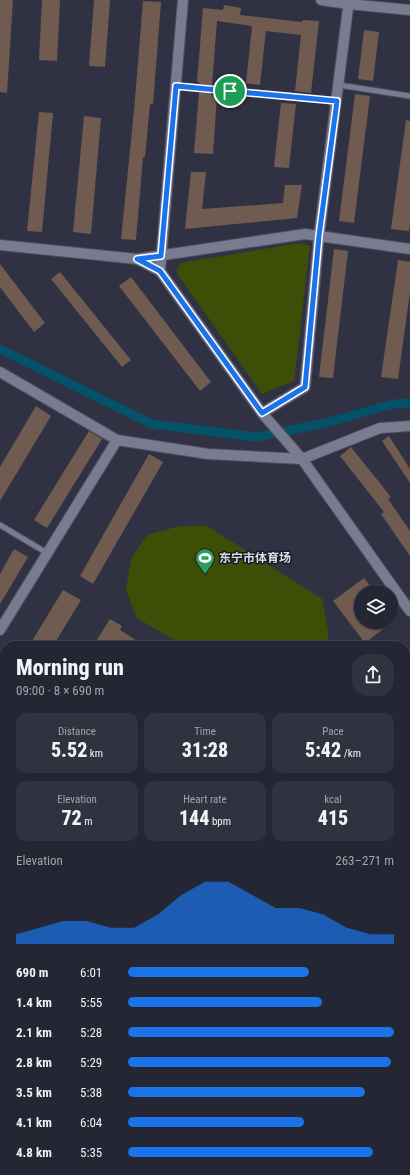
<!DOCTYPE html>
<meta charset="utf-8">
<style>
:root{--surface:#242633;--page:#30323f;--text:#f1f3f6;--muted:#a3a5ac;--line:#41434e;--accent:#1a73e8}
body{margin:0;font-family:"Roboto Condensed","Noto Sans SC",sans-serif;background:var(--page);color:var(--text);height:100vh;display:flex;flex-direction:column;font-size:15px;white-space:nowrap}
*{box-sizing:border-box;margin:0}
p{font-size:13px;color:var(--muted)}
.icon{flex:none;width:22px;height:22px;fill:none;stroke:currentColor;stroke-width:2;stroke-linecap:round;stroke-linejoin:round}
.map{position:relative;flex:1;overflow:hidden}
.details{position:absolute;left:0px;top:641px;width:410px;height:534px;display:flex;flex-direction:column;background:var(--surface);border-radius:16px 16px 0 0;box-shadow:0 1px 3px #0004,0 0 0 1px var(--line)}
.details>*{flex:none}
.tools{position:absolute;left:354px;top:585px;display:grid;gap:8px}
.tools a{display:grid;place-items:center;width:44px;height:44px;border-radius:50%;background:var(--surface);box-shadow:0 1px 3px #0004,0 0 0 1px var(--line);font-size:20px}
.pin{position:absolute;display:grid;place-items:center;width:34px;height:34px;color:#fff;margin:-17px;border:2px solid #fff;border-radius:50%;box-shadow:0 1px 4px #0007}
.round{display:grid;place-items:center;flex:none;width:42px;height:42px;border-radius:16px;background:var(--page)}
.head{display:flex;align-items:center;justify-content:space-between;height:68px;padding:0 16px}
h1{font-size:22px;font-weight:800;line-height:30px}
.figures{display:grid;grid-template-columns:repeat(3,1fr);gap:6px;height:68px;padding:4px 16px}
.figures div{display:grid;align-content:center;border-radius:10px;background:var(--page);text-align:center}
.figures b{font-size:20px;font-weight:800}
.figures small{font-size:11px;font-weight:400}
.figures p{font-size:11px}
.chart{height:112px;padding:8px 16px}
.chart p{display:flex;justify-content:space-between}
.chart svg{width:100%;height:72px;margin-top:4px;fill:var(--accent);opacity:.7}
ul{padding:0 16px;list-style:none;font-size:13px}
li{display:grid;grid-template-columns:64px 48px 1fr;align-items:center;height:30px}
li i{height:10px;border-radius:5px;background:var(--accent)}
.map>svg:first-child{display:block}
.green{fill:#3f4e06}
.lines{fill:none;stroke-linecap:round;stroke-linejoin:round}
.canal{stroke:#04516a;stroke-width:9}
.building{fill:#705b50}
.service-casing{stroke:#4e4f5f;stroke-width:7}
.minor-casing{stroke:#4e4f5f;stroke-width:12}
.tertiary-casing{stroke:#4e4f5f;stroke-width:12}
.secondary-casing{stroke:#4e4f5f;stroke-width:12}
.trunk-casing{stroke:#4e4f5f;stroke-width:13}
.service{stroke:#797b90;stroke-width:5}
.minor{stroke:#797b90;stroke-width:10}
.tertiary{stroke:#797b90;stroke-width:10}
.secondary{stroke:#797b90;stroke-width:10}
.trunk{stroke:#4ea4a8;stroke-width:11}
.route-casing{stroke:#fff;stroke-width:8}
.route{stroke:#1a73e8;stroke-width:5}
.labels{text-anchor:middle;stroke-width:3;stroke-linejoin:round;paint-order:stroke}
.poi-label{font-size:12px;font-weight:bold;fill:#d9dae6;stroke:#191a22;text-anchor:start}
</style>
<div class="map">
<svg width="410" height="1175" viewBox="0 0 410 1175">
<rect width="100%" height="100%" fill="#303244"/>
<!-- green -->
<g class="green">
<polygon points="300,243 310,246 294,381 262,394 176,272 181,263"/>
<polygon points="180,526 207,526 322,599 328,630 328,646 184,646 137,618 126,590 131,559 147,535"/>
<polygon points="5,819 5,837 0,834 0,827"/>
</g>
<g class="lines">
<!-- canal -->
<polyline class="canal" points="0,349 152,424 256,437 325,423 393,404 410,403"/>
</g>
<!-- building -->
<g class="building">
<polygon points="0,0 13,0 7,93 0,92"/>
<polygon points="42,0 60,0 57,61 39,60"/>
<polygon points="94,0 110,0 105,67 89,66"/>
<polygon points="143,1 161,2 153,104 150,104 145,157 143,157 136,240 121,239 134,111"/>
<polygon points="224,5 241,8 240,15 302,22 303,20 319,21 311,93 295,91 301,35 266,31 260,85 246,83 252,26 217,21 212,85 199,84 199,82 197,82 203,8 223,10"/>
<polygon points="364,30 379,32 373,81 358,79"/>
<polygon points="199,92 211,93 211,95 217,95 213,154 194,153"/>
<polygon points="355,94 370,96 354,223 339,221"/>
<polygon points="281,103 296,104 289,168 274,167"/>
<polygon points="39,112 53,113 42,232 27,231"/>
<polygon points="84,116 101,118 91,234 73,232"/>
<polygon points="406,120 410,121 410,223 409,231 391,229"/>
<polygon points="191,172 206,172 202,209 283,203 285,185 302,185 297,218 185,229"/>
<polygon points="334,249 348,251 333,378 319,377"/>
<polygon points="398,260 410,262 410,292 398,379 381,377"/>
<polygon points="0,264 45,323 34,332 0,287"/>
<polygon points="60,272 131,360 122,367 51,279"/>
<polygon points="131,277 211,382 200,391 119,286"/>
<polygon points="36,406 51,416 0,501 0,467"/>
<polygon points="89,431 102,439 47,528 34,520"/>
<polygon points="389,436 410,469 410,483 382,441"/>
<polygon points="351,447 391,497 388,499 410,531 410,556 381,514 384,512 340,456"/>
<polygon points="149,454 163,462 93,584 80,576"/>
<polygon points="14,549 28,557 0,604 0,574"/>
<polygon points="364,578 375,592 361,592 361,622 392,622 365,643 333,601"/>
<polygon points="63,590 81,600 53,646 29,646"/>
<polygon points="110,619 122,626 120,630 145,646 93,646"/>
</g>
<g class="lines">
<!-- service casing -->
<g class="service-casing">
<g id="service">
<polyline points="339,85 410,96"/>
<polyline points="176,86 337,101"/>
<polyline points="0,525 47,553"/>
</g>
</g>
<!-- minor casing -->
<g class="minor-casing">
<g id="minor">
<polyline points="0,245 137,259 305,234 410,249"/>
<polyline points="137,259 160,271 262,413 302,459 410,611"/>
<polyline points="160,271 183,0"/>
<polyline points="0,372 117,440 208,454 302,459 380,428 410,426"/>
<polyline points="262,413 305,387 319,236 349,0"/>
<polyline points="0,630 117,440"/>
<polyline points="405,803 410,794"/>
</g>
</g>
<!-- tertiary casing -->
<g class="tertiary-casing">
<g id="tertiary">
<polyline points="405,1076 410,1079"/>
<polyline points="0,1093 5,1092"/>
</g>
</g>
<!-- secondary casing -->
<g class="secondary-casing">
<polyline id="secondary" points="321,0 348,4 410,10"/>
</g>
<!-- trunk casing -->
<g class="trunk-casing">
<g id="trunk">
<polyline points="0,733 5,736"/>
<polyline points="405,988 410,987"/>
<polyline points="405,999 410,998"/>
<polyline points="227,1175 230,1170"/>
<polyline points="239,1175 241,1170"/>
</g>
</g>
<!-- service -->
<use href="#service" class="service"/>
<!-- minor -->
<use href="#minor" class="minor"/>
<!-- tertiary -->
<use href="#tertiary" class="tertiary"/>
<!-- secondary -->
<use href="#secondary" class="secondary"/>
<!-- trunk -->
<use href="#trunk" class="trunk"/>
</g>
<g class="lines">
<!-- route casing -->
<g class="route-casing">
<polygon id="route" points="176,86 337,101 319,236 305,387 262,413 160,271 137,259 161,256"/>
</g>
<!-- route -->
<use href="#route" class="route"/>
</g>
<!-- icons -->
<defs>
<g id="stadium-pin" transform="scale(1)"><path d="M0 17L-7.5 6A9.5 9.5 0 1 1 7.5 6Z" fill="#2e9e5b" stroke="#191a22"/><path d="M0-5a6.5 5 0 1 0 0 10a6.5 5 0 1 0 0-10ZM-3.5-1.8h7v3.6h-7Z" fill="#fff"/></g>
</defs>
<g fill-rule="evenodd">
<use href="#stadium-pin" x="205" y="558"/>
</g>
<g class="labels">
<!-- poi labels -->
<g class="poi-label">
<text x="219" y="562">东宁市体育场</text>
</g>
</g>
</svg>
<div class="tools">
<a><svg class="icon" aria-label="layers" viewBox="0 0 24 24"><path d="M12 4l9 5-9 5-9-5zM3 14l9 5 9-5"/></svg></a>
</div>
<div class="pin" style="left:230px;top:91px;background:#1e9e55"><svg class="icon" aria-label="arrive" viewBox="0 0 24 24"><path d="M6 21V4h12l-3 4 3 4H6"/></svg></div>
<section class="details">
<div class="head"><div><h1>Morning run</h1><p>09:00 · 8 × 690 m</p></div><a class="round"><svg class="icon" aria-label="share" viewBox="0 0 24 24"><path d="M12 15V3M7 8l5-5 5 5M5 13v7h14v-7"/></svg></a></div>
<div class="figures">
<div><p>Distance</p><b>5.52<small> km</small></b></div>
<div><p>Time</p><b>31:28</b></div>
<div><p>Pace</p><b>5:42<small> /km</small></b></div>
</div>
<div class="figures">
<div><p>Elevation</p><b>72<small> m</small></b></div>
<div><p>Heart rate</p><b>144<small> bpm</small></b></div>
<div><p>kcal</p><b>415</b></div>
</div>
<div class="chart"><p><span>Elevation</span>263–271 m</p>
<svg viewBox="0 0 160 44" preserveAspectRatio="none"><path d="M0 44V38L10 34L20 30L30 30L40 34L50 34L60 26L70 14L80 6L90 6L100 14L110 22L120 22L130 26L140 34L150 38L160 38V44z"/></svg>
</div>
<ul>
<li><b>690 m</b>6:01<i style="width:68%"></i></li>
<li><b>1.4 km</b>5:55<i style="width:73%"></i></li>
<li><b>2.1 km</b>5:28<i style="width:100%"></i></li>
<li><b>2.8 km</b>5:29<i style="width:99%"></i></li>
<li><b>3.5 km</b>5:38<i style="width:89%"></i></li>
<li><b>4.1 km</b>6:04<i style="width:66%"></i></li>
<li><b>4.8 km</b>5:35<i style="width:92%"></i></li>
</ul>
</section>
</div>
